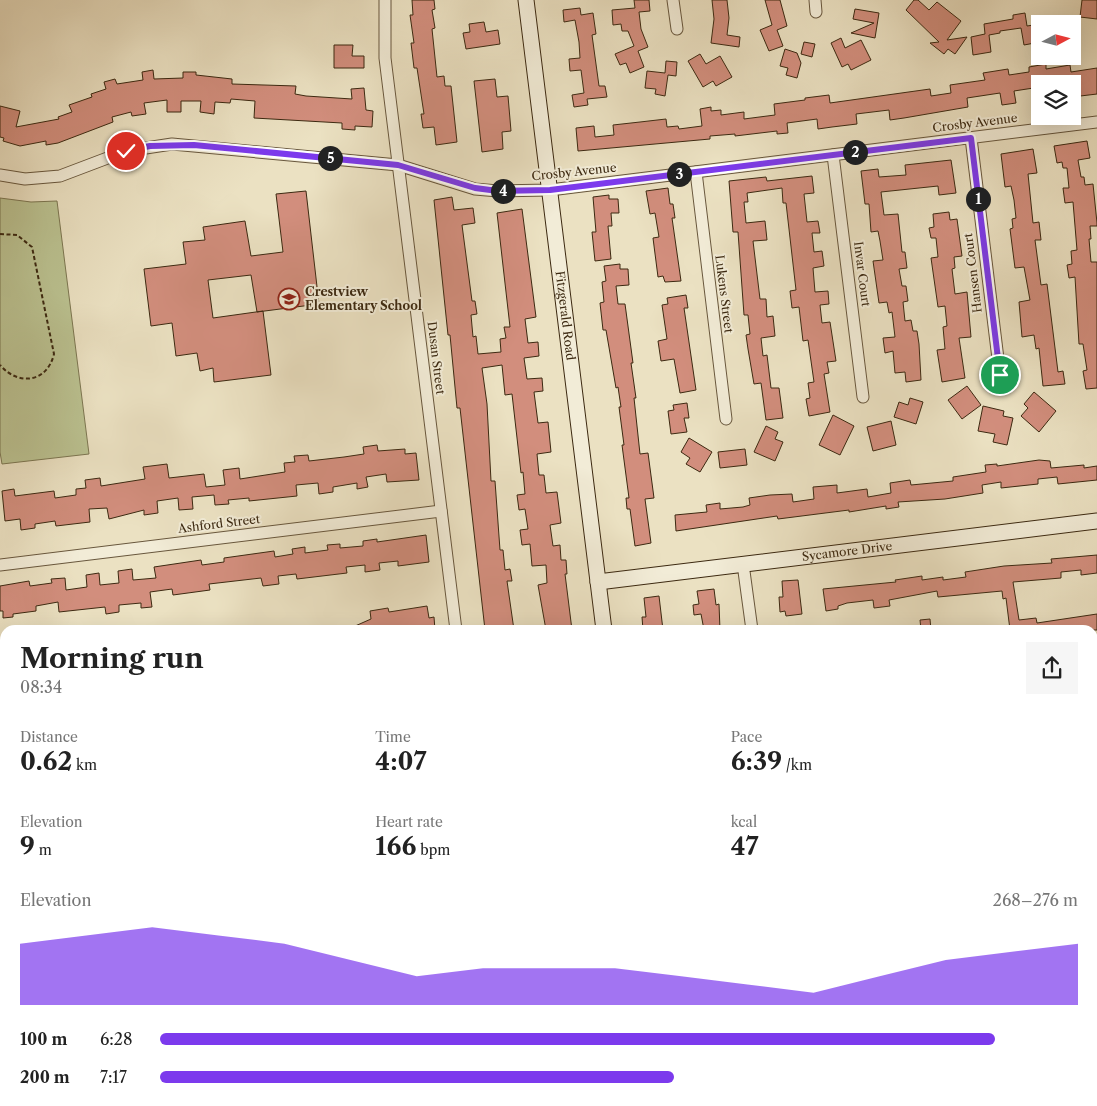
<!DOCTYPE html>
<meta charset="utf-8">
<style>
:root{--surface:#fff;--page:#f6f6f6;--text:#222;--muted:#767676;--accent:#7c3aed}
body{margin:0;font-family:"Libre Caslon Text",serif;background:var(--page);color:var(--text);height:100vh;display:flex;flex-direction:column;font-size:19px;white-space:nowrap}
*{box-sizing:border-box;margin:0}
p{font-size:16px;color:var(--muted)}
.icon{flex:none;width:28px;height:28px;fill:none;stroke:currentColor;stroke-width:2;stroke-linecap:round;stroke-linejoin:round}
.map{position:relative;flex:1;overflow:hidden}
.details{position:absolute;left:0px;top:625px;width:1098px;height:481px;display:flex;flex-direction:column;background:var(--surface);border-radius:15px 15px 0 0;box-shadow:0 5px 20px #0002}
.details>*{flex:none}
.needle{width:32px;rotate:83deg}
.buttons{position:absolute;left:1031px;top:15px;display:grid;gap:10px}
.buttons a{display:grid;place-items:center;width:50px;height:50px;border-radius:0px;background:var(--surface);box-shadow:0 5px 20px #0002;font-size:25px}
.pin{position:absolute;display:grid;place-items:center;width:42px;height:42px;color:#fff;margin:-21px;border:2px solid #fff;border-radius:50%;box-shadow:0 1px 5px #0007}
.km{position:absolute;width:25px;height:25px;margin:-12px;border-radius:50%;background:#222;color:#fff;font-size:14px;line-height:25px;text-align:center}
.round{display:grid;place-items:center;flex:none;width:52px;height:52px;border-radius:0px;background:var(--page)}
.headline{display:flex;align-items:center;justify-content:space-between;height:85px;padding:0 20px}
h1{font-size:28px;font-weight:700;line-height:38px}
.figures{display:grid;grid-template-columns:repeat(3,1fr);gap:8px;height:85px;padding:5px 20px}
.figures div{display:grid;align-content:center}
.figures b{font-size:25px;font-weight:700}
.figures small{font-size:14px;font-weight:400}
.figures p{font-size:14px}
.chart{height:140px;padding:10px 20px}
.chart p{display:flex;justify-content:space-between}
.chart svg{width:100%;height:90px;margin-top:5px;fill:var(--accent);opacity:.7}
ul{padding:0 20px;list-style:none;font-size:16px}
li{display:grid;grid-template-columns:80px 60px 1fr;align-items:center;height:38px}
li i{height:12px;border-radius:6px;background:var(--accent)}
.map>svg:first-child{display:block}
.green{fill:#bbc291;stroke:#7c7651}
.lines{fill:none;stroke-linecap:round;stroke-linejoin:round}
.stream{stroke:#738273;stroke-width:4}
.building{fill:#d28e7d;stroke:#3c2911}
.minor-casing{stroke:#68573d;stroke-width:13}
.secondary-casing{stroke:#3c2911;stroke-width:17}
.path{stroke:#3c2911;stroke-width:2;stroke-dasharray:4 2.5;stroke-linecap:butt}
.minor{stroke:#f2ecd7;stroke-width:11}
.secondary{stroke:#f2ecd7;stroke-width:15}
.route-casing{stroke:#fff;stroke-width:10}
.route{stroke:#7c3aed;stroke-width:6}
.labels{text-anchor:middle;stroke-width:4;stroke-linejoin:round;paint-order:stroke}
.street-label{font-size:12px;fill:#3c2911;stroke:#f2ecd7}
.poi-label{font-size:12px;font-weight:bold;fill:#3c2911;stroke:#f2ecd7;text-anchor:start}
</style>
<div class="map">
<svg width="1097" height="1106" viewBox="0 0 1097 1106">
<rect width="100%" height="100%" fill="#ebe1c2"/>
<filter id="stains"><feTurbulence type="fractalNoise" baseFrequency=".004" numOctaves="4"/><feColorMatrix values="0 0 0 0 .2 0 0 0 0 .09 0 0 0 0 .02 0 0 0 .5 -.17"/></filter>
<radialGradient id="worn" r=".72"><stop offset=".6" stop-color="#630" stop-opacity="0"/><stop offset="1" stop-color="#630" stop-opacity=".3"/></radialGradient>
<!-- green -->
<g class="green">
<polygon points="0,198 31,202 57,201 89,454 2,464 0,452"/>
<polygon points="0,645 5,645 5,1100 0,1090"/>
<polygon points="6,1101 84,1101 77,1106 8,1106"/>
</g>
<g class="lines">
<!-- stream -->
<g class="stream">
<polyline points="1092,748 1097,747"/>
<polyline points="516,1106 552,1101"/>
</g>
</g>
<!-- building -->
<g class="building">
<polygon points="412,0 434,0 435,9 432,10 435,28 432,29 437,77 444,76 445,86 451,86 457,142 436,145 434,127 423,128 421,114 424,114 417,68 414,68 411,43 414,43 410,15 413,15"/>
<polygon points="634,0 649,0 650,11 639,12 641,29 648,47 638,51 644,67 630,73 626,63 620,65 615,54 634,46 628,31 622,31 621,24 613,25 612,10 635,8"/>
<polygon points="712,0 727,0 729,18 727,35 740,37 739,47 711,43 714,19"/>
<polygon points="765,0 780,0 787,26 777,30 783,46 769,51 760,30 772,25"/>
<polygon points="914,0 918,0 929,10 937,2 961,21 947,40 967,37 955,54 948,49 944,54 930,43 939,42 906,10"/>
<polygon points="1082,0 1097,0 1097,19 1080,17"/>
<polygon points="580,8 581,15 593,13 596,34 592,35 599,86 605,86 607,97 587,99 588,105 574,107 572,95 584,93 581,70 570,71 569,59 580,58 579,42 575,20 564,22 563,10"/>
<polygon points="855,9 879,13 875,38 851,33 874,23 853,19"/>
<polygon points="1025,13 1027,26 1040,24 1040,42 1024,45 1021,28 1000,31 1000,33 989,35 991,52 973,55 971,37 985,34 984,24 1013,19 1013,15"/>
<polygon points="484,22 486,32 498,30 500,44 466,49 463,33 470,32 469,24"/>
<polygon points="841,38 845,48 861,40 871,60 851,70 848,64 842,67 831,43"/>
<polygon points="804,42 815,44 812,57 801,54"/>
<polygon points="334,45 353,45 352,56 364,56 364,68 334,68"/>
<polygon points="785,49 797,53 801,63 797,78 786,75 788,68 780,66"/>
<polygon points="700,54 706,64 720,56 732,77 716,86 713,81 703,87 688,61"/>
<polygon points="666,61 677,62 676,76 668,75 665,96 655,94 656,89 645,88 647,71 665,73"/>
<polygon points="1046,64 1046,69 1070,65 1071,72 1097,68 1097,94 1072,97 1072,84 1040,84 1040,87 1014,91 1016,103 1002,105 1000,93 967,98 968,107 904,118 890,120 889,110 856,114 857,124 832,127 818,129 817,119 787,123 788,133 777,134 777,131 735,136 735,134 710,136 710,139 578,151 576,128 594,126 595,137 614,135 613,125 640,122 666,119 667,127 678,126 679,129 702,126 700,109 711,107 711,111 721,110 721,115 744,112 744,119 775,115 774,104 805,100 805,98 829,95 830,103 930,89 931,96 951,93 950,85 985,80 983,73 1008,69 1009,75 1029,72 1029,67"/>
<polygon points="153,70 154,79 183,78 183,72 196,72 196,75 232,79 232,84 296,86 295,94 306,96 352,99 351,89 364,88 366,110 373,111 372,127 355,126 355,130 342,129 342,123 254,118 255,101 231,99 230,103 215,102 214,114 200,112 201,101 181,101 181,112 167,112 167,100 144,103 146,114 132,116 131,112 112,117 113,122 58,143 46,145 46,141 20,146 3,141 4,138 0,137 0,106 20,111 16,127 59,119 58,117 72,112 69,105 92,97 91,94 106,89 104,82 115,79 117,84 143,80 142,72"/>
<polygon points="495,79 497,97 508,96 511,131 502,132 503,149 482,152 474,81"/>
<polygon points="1087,141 1090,158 1078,160 1081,177 1084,177 1085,185 1093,184 1097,223 1097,226 1090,226 1091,239 1089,239 1091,262 1097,262 1097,388 1086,389 1083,371 1087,370 1083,344 1079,344 1075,277 1069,278 1067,265 1072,264 1071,251 1077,250 1073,202 1065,203 1063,188 1069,188 1067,168 1063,168 1062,162 1057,163 1054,146"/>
<polygon points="1033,149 1037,173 1028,174 1033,223 1039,222 1041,240 1035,240 1041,285 1047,284 1058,372 1063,371 1065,384 1043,386 1039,348 1036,349 1034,335 1022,337 1019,302 1030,300 1024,267 1015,268 1010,229 1013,228 1012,219 1016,218 1014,200 1011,186 1005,187 1001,154"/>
<polygon points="951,160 956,193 939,195 938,186 881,192 884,215 898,214 902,252 905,252 907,268 899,269 902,286 906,286 908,301 903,302 905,321 911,320 913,331 917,331 919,344 921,380 906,382 905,372 895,373 893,351 885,353 883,338 895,337 892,312 889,313 887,302 879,303 873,261 883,260 880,241 878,231 871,232 869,204 865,204 861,171 878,169 879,177 906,175 905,165"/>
<polygon points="812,176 814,193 804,194 807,222 818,221 820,233 812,233 814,252 822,251 824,266 813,268 815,292 828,291 829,304 820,305 822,323 830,322 836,361 827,362 829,373 824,374 830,412 809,416 806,399 810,398 808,383 814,382 808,340 803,341 799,307 792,308 790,291 796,290 786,203 783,203 782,188 747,193 748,202 744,202 746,223 765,221 767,240 753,241 760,299 766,299 767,317 773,316 775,336 761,338 763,356 767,355 771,388 779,388 783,418 766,420 761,383 754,384 748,349 746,335 750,334 748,315 744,315 738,232 733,232 729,181 766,177 767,181"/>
<polygon points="668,188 670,204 673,204 675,218 672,218 681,281 665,282 663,276 658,277 653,238 659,237 655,213 650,214 646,191"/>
<polygon points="306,191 319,304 257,312 251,275 208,280 213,318 263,311 271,375 214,382 213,368 200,371 197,353 176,356 172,323 151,326 144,269 186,264 183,242 205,240 203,227 245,221 251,256 283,252 276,194"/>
<polygon points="609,195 609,199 618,199 619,213 611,213 612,226 608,226 611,259 595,261 592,232 596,232 593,197"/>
<polygon points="452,197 454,210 473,208 475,223 462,225 472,301 475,301 477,314 471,315 473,337 476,336 478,354 501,352 500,339 506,338 504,327 510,327 497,213 522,209 536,317 525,319 528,343 538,342 539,356 524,358 527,379 542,378 543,391 534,392 538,423 548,422 551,452 537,454 539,475 544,475 546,493 557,492 561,523 550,525 553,546 560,545 561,560 566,560 567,574 565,574 572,630 546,630 538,585 547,583 546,565 532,566 530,544 522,545 520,530 528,529 525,509 519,510 517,495 525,494 523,472 521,473 512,394 505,395 502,365 482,368 487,404 491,481 495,481 500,550 503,550 505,570 510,569 512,581 507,581 514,630 485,630 460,408 457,408 450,335 448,335 434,200"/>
<polygon points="949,212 950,220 957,219 962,256 954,257 955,268 952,269 955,294 967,292 971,337 959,338 965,378 942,382 937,350 945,349 943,327 947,326 945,306 938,307 931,258 938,257 936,238 931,238 929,228 934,227 933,214"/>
<polygon points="620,264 620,269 628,269 629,285 616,286 618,304 625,304 633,363 631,363 636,398 634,398 640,454 648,453 654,498 645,499 651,543 635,546 630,509 627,509 626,498 629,498 622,445 624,445 619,407 621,407 618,387 616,388 606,330 603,330 600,303 604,302 602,282 606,281 604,266"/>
<polygon points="686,295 688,308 684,308 696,390 680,393 674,359 661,361 658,341 667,339 662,305 668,304 667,298"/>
<polygon points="967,386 981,405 962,419 948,400"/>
<polygon points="1034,392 1056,411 1039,432 1021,416 1028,408 1024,404"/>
<polygon points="910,398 923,402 916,424 894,417 899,402 908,405"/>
<polygon points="687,403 689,418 684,418 687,432 671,434 668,411 674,410 673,405"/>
<polygon points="983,406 1004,411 1003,416 1013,418 1007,445 993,442 995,434 978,431"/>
<polygon points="833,415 854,426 840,455 819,445"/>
<polygon points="891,421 896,445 873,451 867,427"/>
<polygon points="766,426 778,432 775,439 783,442 775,461 754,452"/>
<polygon points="689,438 712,452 700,472 686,464 690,458 681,452"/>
<polygon points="377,445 378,451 405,449 405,454 416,453 419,480 387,482 386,474 366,477 368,487 357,489 357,483 333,487 333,492 319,494 318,483 296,485 297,496 249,501 249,498 228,500 229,504 215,505 214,495 192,497 193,509 179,510 178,498 157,501 158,513 144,515 144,510 109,519 107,508 89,509 90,522 56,526 55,521 35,524 35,528 21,530 20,519 5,521 2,491 14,489 15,496 54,491 55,498 76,495 76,489 86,488 85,480 100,478 101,486 145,479 143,467 167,464 169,478 204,474 206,487 225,485 223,470 239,468 240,479 285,472 284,463 295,462 294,456 308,455 309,461 344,457 364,454 363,447"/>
<polygon points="745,449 747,465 720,468 718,452"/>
<polygon points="1039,460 1050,461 1051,468 1084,465 1084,468 1097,466 1097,480 1058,484 1057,477 1038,479 1038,484 1001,488 1001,482 982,485 983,493 945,499 898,502 899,507 886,509 886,506 849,512 849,510 778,519 777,516 676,531 675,515 707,512 706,505 720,503 720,509 743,507 750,505 749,498 770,495 792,494 793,502 814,499 813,487 837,485 837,493 867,489 868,497 891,493 890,483 910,480 911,485 953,481 953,477 986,472 985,465 997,464 997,466"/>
<polygon points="426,535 429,562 398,566 398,561 379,563 380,570 365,572 365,565 346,567 347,573 297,579 296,574 278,576 279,584 263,586 261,578 209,584 210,590 173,595 172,589 150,592 152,607 141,608 141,603 119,605 119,612 106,614 105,607 59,612 58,602 36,606 36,611 13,614 13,617 3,618 3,611 0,611 0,586 29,581 30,586 52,583 51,579 65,578 66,590 87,587 86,575 99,573 100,585 119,583 118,571 132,569 133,580 156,578 154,567 201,560 202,565 224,562 224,558 274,551 275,557 293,554 292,549 305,547 305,553 328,550 327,545 340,544 340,548 363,546 363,541 377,539 377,542"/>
<polygon points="1097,555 1097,573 1081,575 1081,570 1061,572 1061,578 1013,582 1019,620 1036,618 1037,623 1097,614 1097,630 1010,630 1006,598 1003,599 1002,591 938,597 937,591 889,600 890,606 874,608 873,600 847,603 838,606 838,609 826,611 823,589 896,582 895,580 922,576 922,580 943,577 943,580 966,577 965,572 1004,566 1052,563 1051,559"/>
<polygon points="798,580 802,614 786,616 785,611 780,612 779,597 783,597 782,581"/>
<polygon points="714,589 716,605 719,604 720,630 704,630 701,614 694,615 693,605 699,604 697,591"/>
<polygon points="659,596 663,630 643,630 642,617 646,617 644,598"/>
<polygon points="427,606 429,618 434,617 435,630 346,630 371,619 370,611 388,608 389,612"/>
<polygon points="930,619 931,630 921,630 920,620"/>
</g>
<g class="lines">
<!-- minor casing -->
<g class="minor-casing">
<g id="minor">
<polyline points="385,0 385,58 456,630"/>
<polyline points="673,0 677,29"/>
<polyline points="815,0 816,12"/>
<polyline points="971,138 1000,375"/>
<polyline points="833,155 863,397"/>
<polyline points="696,172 726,419"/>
<polyline points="0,175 25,179 60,176 126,151 172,144 398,165 475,189 498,191 550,190 1097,122"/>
<polyline points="743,564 752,630"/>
<polyline points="0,565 441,511"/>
<polyline points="1092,668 1097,668"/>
<polyline points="1092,843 1097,842"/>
<polyline points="956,1101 956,1106"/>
<polyline points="102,1106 109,1101"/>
<polyline points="354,1106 360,1101"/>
</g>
</g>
<!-- secondary casing -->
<g class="secondary-casing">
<g id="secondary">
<path id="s1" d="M526,0L604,630"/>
<path id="s2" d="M598,582L1097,521"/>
<polyline points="662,1101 663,1106"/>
</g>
</g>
<!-- path -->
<g class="path">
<path d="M0,234L17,235L32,247L54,354C47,383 18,386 0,365"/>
<polyline points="0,690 5,687"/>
<polyline points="0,860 5,861"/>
<polyline points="0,874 5,872"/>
<polyline points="0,912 5,911"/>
<polyline points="0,934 5,930"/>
<polyline points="0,989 5,996"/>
<polyline points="48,1101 51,1106"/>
</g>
<!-- minor -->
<use href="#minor" class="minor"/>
<!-- secondary -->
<use href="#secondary" class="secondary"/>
</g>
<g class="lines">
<!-- route casing -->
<g class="route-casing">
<polyline id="route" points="126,151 150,146 194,145 398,165 475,188 498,191 550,190 971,138 1000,375"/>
</g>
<!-- route -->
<use href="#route" class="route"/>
</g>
<!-- icons -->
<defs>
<g id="school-ring" transform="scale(1.125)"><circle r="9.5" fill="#f2ecd7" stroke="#8f2418" stroke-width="1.5"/><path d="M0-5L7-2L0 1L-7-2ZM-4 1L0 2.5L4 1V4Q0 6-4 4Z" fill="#8f2418"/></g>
</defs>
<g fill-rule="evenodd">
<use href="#school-ring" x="289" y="299"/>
</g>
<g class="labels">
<!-- street labels -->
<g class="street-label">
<text transform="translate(975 123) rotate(-7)" y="4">Crosby Avenue</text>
<text transform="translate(574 172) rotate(-6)" y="4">Crosby Avenue</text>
<text transform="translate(973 273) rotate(-97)" y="4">Hansen Court</text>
<text transform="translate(862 274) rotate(83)" y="4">Invar Court</text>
<text transform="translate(724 294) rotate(83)" y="4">Lukens Street</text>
<text dy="4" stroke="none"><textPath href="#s1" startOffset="318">Fitzgerald Road</textPath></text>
<text transform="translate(436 358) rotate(83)" y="4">Dusan Street</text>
<text transform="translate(219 524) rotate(-7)" y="4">Ashford Street</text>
<text dy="4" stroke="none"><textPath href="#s2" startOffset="251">Sycamore Drive</textPath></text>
</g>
<!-- poi labels -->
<g class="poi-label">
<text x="305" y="296">Crestview<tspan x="305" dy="14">Elementary School</tspan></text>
</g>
</g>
<rect width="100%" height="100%" filter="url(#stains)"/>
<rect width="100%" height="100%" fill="url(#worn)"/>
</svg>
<div class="buttons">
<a><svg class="needle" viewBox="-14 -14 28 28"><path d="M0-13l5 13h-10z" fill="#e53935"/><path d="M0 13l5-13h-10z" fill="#767676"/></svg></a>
<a><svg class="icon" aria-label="layers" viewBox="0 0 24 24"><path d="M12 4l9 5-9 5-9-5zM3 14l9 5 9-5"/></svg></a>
</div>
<div class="pin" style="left:1000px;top:375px;background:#1e9e55"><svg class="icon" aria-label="arrive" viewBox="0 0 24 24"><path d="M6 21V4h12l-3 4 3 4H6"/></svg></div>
<div class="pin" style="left:126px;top:151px;background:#d93025"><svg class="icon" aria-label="check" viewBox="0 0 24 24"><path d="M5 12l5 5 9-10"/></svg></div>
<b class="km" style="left:978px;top:199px">1</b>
<b class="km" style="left:855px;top:152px">2</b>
<b class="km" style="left:679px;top:174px">3</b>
<b class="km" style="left:503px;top:191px">4</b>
<b class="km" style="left:330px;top:158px">5</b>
<section class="details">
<div class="headline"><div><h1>Morning run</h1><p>08:34</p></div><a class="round"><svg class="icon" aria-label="share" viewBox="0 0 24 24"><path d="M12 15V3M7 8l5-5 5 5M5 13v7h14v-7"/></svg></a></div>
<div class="figures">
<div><p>Distance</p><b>0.62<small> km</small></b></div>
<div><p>Time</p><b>4:07</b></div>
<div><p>Pace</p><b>6:39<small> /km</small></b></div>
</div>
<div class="figures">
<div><p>Elevation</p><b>9<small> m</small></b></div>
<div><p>Heart rate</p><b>166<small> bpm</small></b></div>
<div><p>kcal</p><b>47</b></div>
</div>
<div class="chart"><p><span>Elevation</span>268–276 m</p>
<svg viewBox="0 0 160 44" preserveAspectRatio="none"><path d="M0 44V14L10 10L20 6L30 10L40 14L50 22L60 30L70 26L80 26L90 26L100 30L110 34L120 38L130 30L140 22L150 18L160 14V44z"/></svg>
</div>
<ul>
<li><b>100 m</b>6:28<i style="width:91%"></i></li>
<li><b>200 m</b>7:17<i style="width:56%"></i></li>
</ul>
</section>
</div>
